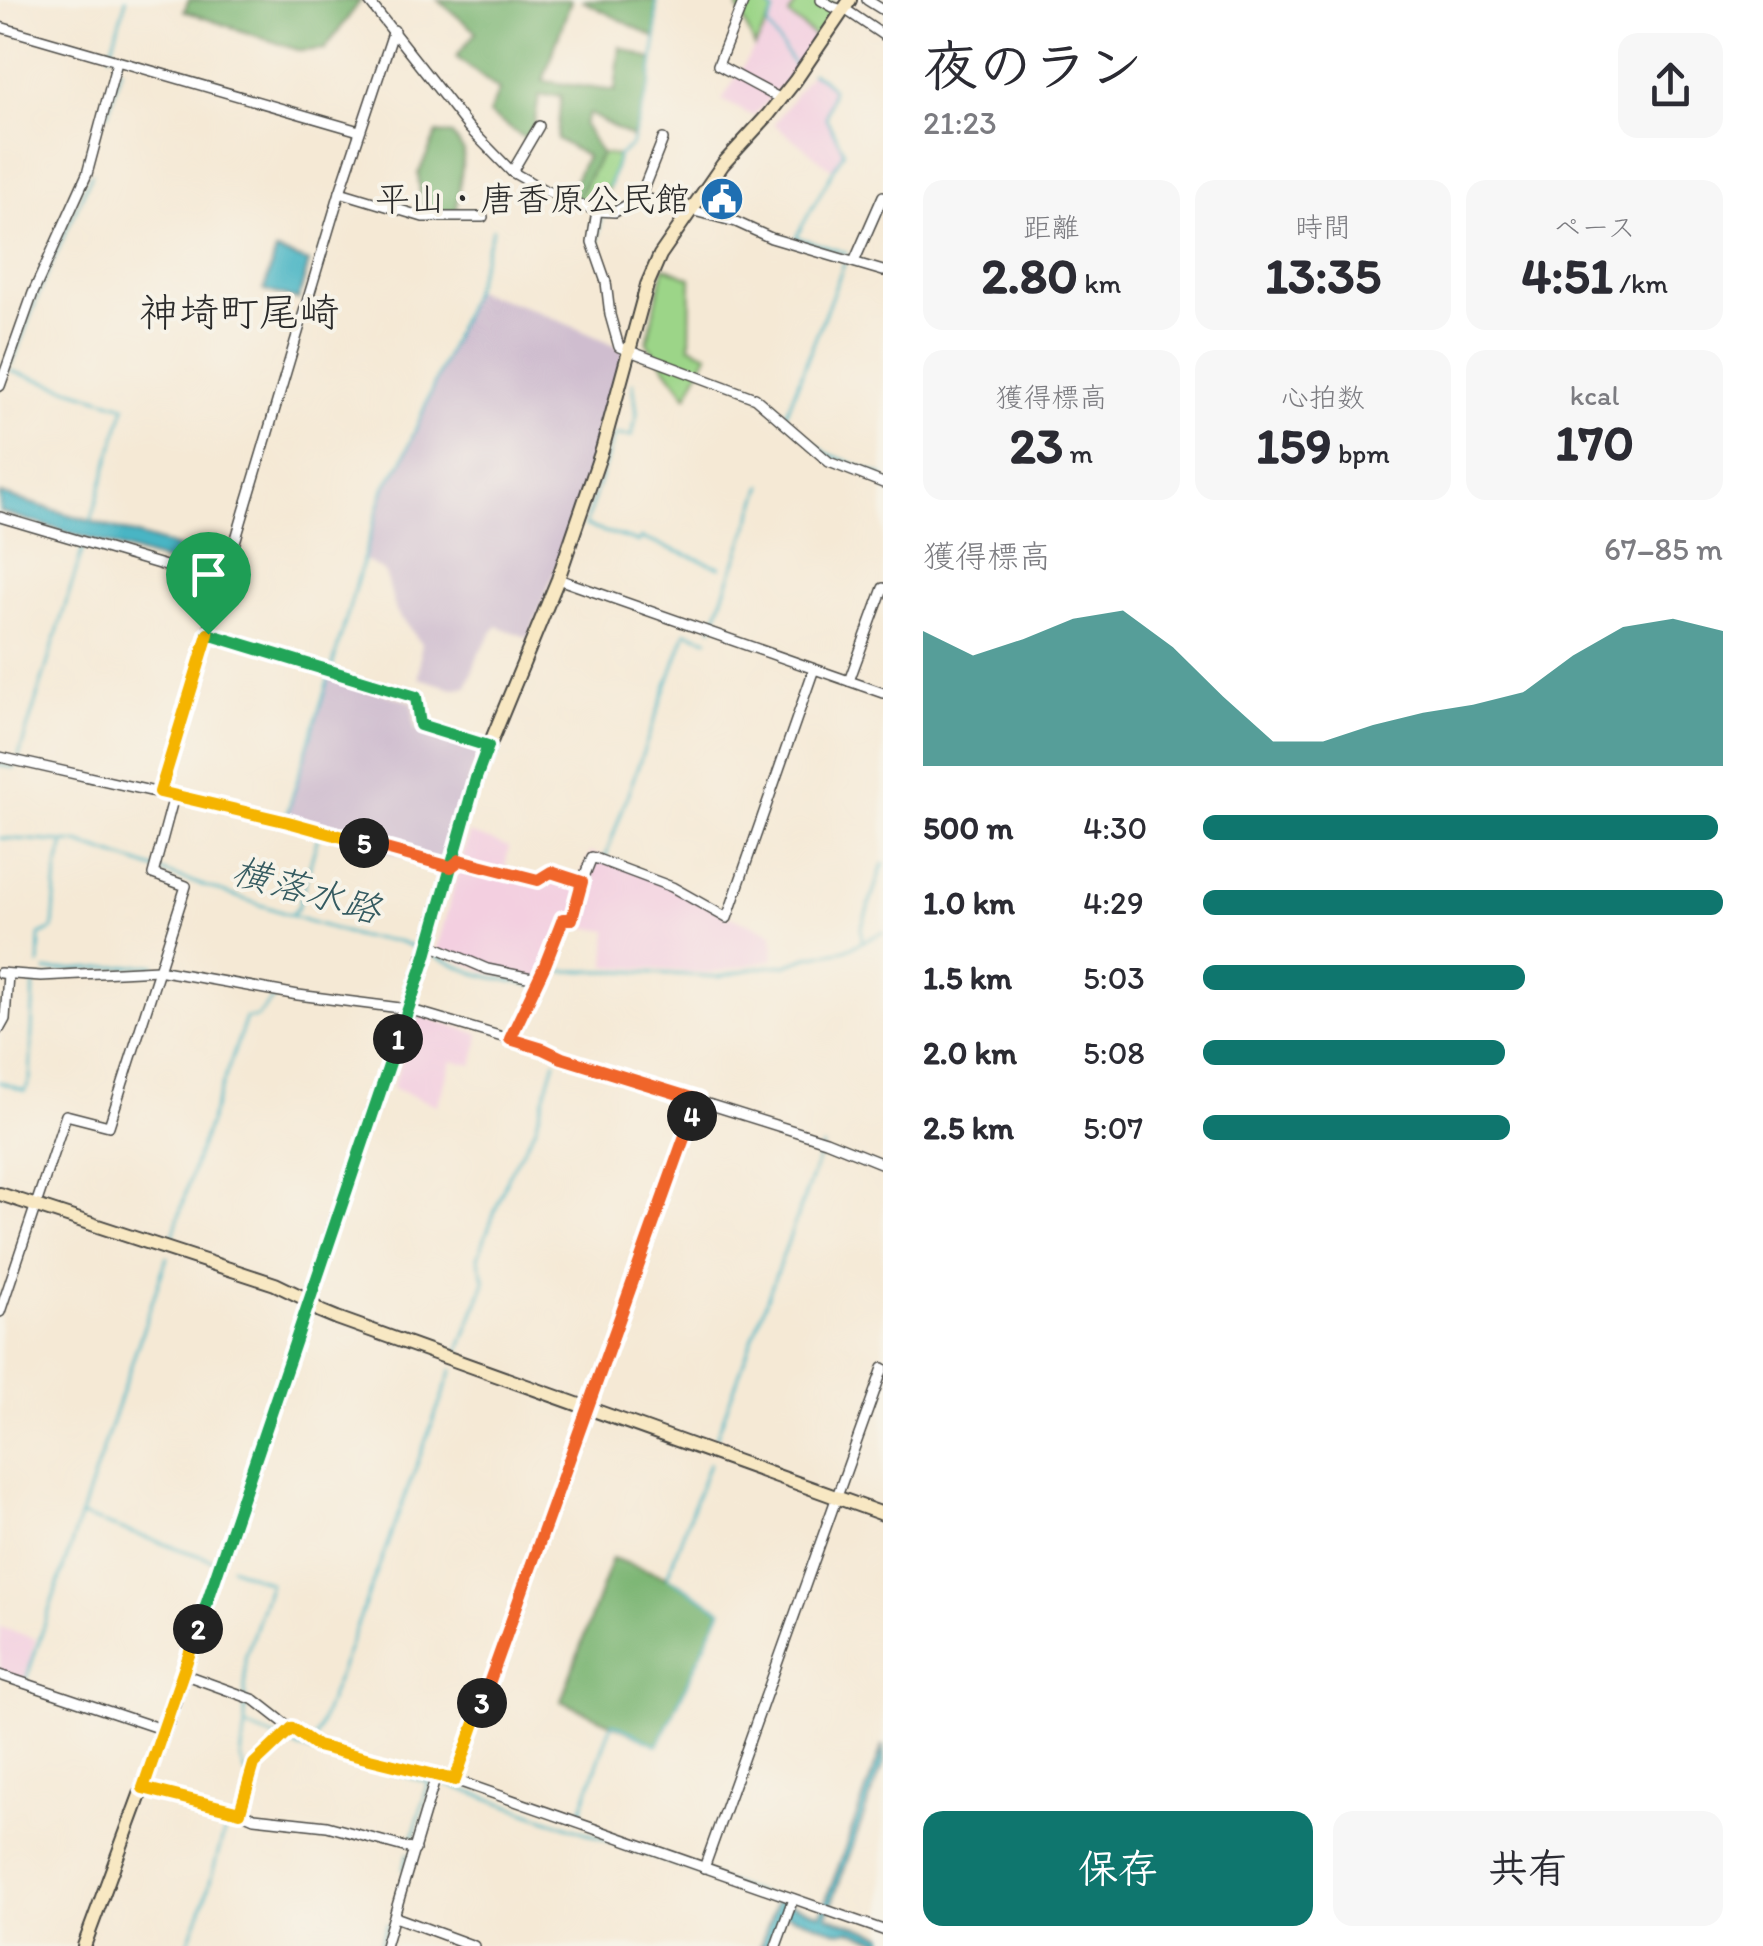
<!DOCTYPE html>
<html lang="ja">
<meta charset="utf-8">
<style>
:root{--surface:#fff;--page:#f7f7f7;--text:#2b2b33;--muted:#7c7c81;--accent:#0f766e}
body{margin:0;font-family:Itim,"Klee One",sans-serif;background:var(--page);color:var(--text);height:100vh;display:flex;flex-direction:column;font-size:38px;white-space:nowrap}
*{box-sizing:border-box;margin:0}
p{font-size:32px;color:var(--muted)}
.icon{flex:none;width:55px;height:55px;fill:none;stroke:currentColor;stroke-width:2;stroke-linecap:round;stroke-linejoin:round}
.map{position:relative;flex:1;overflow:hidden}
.panel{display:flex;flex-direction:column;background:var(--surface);width:880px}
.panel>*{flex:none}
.pin{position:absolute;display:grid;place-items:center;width:85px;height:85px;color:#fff;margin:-102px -42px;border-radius:50% 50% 50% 0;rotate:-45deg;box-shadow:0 0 10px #0007}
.pin .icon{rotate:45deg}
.km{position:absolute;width:50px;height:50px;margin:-25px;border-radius:50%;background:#222;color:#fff;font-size:28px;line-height:50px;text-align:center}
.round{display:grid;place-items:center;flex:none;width:105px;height:105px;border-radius:20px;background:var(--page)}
.headline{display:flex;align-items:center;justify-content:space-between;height:170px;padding:0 40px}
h1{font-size:55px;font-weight:700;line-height:75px}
.metrics{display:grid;grid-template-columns:repeat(3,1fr);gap:15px;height:170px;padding:10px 40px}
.metrics div{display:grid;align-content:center;border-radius:20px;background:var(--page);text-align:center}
.metrics b{font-size:50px;font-weight:700}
.metrics small{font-size:28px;font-weight:400}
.metrics p{font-size:28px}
.chart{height:280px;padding:20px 40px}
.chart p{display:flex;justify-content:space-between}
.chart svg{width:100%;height:180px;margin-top:10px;fill:var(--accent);opacity:.7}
.button{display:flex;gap:20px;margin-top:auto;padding:20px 40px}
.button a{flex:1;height:115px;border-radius:20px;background:var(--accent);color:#fff;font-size:40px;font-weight:700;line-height:115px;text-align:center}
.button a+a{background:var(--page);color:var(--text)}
ul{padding:0 40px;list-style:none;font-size:32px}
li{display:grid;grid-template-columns:160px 120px 1fr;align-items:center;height:75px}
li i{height:25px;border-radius:12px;background:var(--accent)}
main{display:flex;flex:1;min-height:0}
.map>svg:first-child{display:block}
.built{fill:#f3cfe0}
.industrial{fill:#cfbdcf}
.green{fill:#9cd588;stroke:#64805a;stroke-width:2.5}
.forest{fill:#7db674;stroke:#547050;stroke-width:2.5}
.water{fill:#48b5c4;stroke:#3a7078;stroke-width:2.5}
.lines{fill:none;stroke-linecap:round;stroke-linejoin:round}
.stream{stroke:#48b5c4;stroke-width:2.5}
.street-casing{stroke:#494844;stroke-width:12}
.secondary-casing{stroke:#494844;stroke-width:16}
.street{stroke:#fff;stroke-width:9}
.secondary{stroke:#f8e8c3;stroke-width:12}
.split-1-casing{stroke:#fff;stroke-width:20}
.split-2-casing{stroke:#fff;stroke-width:20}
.split-3-casing{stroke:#fff;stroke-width:20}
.split-4-casing{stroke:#fff;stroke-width:20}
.split-5-casing{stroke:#fff;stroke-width:20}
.split-6-casing{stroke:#fff;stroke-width:20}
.split-1{stroke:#22a559;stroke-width:12}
.split-2{stroke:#22a559;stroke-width:12}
.split-3{stroke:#f5b400;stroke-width:12}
.split-4{stroke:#f0652b;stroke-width:12}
.split-5{stroke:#f0652b;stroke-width:12}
.split-6{stroke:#f5b400;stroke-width:12}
.labels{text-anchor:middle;stroke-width:8;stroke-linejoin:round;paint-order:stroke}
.poi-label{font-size:35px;fill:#2b2b2b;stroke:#f7f3e8;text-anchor:end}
.water-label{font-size:38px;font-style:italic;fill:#355b61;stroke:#f7f3e8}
.quarter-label{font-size:40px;fill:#2b2b2b;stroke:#f7f3e8}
</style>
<main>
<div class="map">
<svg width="883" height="1946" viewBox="0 0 883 1946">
<rect width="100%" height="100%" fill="#f7f3e8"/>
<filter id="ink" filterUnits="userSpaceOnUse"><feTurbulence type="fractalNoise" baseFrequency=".01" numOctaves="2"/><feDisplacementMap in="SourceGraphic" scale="20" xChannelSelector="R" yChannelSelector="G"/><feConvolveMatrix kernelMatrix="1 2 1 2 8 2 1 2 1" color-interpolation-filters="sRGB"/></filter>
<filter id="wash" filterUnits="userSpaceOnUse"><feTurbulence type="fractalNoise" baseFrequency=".0048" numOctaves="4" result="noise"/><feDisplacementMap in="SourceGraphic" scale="40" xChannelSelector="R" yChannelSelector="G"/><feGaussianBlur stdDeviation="2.25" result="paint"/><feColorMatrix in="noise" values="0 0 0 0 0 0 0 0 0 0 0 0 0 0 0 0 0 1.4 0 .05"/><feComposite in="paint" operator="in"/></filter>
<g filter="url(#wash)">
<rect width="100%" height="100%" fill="#f5e9d5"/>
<!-- built -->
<g class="built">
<polygon points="768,0 798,0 789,15 816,38 797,69 753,116 722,100 768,26 774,12 766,2"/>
<polygon points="811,73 822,78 832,89 826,118 844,151 833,170 774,124"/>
<polygon points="469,833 509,847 505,867 538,877 552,869 580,878 591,852 673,884 727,915 773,933 774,959 712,973 606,966 608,931 567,924 543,983 486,971 436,951"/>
<polygon points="418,1015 480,1034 473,1065 452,1061 437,1105 392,1088"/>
<polygon points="0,1627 36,1639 24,1680 0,1672"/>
</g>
<!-- industrial -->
<g class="industrial">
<polygon points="473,290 532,309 615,345 625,352 596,452 561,555 529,638 497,626 480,651 467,687 452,688 419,678 421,643 396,611 385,572 363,559 384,488 402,462"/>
<polygon points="329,677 413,702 415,728 480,751 464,796 445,868 284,823"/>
</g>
<!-- green -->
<g class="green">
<polygon points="741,0 768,0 766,2 774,12 755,47 738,8"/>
<polygon points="798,0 829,0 838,6 816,38 789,15"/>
<polygon points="601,154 618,156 609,187 596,206 577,199"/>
<polygon points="664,267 691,278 690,346 708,354 687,396 647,343"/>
</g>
<!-- forest -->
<g class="forest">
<polygon points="189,0 361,0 325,49 301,51 184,11"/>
<polygon points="438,0 571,0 543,81 615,91 620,47 653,60 650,84 633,138 589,114 584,125 601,154 577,199 568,195 586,156 557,139 561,95 539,96 534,127 527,140 489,114 499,90 456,57 476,32"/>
<polygon points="581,0 656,0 656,38"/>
<polygon points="437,133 452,135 464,151 456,214 422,213 418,174"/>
<polygon points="612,1558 667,1577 721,1610 658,1745 561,1701"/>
</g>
<!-- water -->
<g class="water">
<polygon points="276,251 309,262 298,300 264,290"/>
<polygon points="0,494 224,561 220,578 0,512"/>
<polygon points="883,1745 883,1763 827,1916 883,1935 883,1942 849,1930 840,1932 783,1913 770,1946 760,1946 777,1900 821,1914"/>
</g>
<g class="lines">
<!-- stream -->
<g class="stream">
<polyline points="765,0 774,12 768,26 797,69"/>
<polyline points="110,54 126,0"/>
<polyline points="811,73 822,78 832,89 826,118 844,151 796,237 846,253"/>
<polyline points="108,113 121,68"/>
<polyline points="609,187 618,156 631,146 650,84 656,38 656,0"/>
<polyline points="597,245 601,217"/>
<polyline points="610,281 615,317"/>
<polyline points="12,364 40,290 92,173"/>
<polyline points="11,371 125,406 91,521"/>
<polyline points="633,383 637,413 632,436 614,435 585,526 639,542 641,538 720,567"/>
<polyline points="785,417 844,264"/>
<polyline points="797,429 826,453 883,476"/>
<polyline points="712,628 763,485"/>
<polyline points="332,667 384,488 402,462 473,290 493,229"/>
<polyline points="19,756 83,548"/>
<polyline points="0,765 15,768"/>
<polyline points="286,817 329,677"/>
<polyline points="0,838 78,843 311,922 360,937 397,941 420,949"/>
<polyline points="605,858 686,632 708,639"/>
<polyline points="292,914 298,908 319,833"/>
<polyline points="862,939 861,929 883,864"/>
<path d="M432,955C447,961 462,969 478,974C496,980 515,980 534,986"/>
<polyline points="39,965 40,935 53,929 57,870 64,843"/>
<polyline points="46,971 155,965"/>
<polyline points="548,971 566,924"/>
<polyline points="542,980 548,971 624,971 719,977 755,968 786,965 808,957 845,950 883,932"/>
<polyline points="0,1082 25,1091 30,1080 34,982"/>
<polyline points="171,1243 193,1168 246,1018 256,1018 273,999"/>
<polyline points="458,1353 485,1282 478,1257 508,1176 535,1129 555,1061"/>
<polyline points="713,1446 823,1146"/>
<polyline points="81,1516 212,1560"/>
<polyline points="231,1567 270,1583 245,1658 245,1725"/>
<polyline points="26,1680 167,1257"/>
<polyline points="314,1741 452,1370"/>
<polyline points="286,1742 311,1752 429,1782 411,1844"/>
<polyline points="247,1776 241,1759 245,1726 279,1739"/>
<polyline points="440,1783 453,1786 777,1900"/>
<polyline points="578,1819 612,1723 658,1745 721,1610 667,1577 709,1463"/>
<polyline points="403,1869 408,1853"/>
<polyline points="187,1946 206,1896 223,1836 233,1816"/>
<polyline points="379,1946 387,1925"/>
</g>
</g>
</g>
<g filter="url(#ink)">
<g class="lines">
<!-- street casing -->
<g class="street-casing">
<g id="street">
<polyline points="368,0 469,128 512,172 544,190 597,211 615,212 640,197 673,205 679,202 698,212 736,222 771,238 883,271"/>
<polyline points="744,0 718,65 781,99"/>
<polyline points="821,0 833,7 849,12 883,35"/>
<polyline points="867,0 883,10"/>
<polyline points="0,27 359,131"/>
<polyline points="512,172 539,126"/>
<polyline points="340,192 423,217 483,217"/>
<polyline points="640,197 663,139"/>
<polyline points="597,211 592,242 606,282 610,315 619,347 755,398 829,462 883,483"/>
<polyline points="854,262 883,196"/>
<polyline points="0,386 33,293 87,174 117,62"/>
<polyline points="0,517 223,583"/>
<polyline points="558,579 883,693"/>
<polyline points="208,634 416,697 419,725 488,746"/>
<polyline points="849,681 883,588"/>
<polyline points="0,757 288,822 451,867 460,860 538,880 551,872 582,882 592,857 672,887 727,918 814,669"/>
<polyline points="160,792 340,192 394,30"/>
<polyline points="429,944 487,969 537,979"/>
<polyline points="0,973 41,976 158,970 298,995 408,1009 543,1049 561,1058 826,1141 883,1164"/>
<polyline points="0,1028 5,1019 8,974"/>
<polyline points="510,1039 545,965 563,919 572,919 582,882"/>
<polyline points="0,1312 66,1115 109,1126 186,886 153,874 174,796"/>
<polyline points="183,1674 255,1700 310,1743 317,1746 455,1780 883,1930"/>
<polyline points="0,1675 164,1730"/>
<polyline points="455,1780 697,1100"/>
<polyline points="143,1788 240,1812 254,1818 327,1826 415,1850"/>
<polyline points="240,1812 254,1764 292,1729"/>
<polyline points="704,1868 883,1368"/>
<polyline points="395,1917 474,1946"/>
<polyline points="385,1946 436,1776"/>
<polyline points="776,1946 793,1899"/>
</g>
</g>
<!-- secondary casing -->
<g class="secondary-casing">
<g id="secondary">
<polyline points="0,1194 275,1284 304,1298 320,1311 337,1318 883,1514"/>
<polyline points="84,1946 164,1730 408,1009 427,950 476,778 558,579 602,450 647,285 660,255 723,164 768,115 795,81 850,0"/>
</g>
</g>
<!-- street -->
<use href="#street" class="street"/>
<!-- secondary -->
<use href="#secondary" class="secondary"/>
</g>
</g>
<g class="lines" filter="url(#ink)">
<!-- split-1 casing -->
<g class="split-1-casing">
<polyline id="split-1" points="208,634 416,697 420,725 488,746 476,778 426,956 398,1039"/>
</g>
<!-- split-2 casing -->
<g class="split-2-casing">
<polyline id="split-2" points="198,1629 398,1039"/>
</g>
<!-- split-3 casing -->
<g class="split-3-casing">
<polyline id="split-3" points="198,1629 143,1788 240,1812 254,1764 292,1728 317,1746 455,1780 482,1703"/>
</g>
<!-- split-4 casing -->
<g class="split-4-casing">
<polyline id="split-4" points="482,1703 692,1116"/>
</g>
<!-- split-5 casing -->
<g class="split-5-casing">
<polyline id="split-5" points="364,843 451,867 460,860 538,880 551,872 582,882 572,919 563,919 545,965 510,1039 543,1049 562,1058 698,1100 692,1116"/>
</g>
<!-- split-6 casing -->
<g class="split-6-casing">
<polyline id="split-6" points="208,634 160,792 288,822 364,843"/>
</g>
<!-- split-1 -->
<use href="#split-1" class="split-1"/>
<!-- split-2 -->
<use href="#split-2" class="split-2"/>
<!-- split-3 -->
<use href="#split-3" class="split-3"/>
<!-- split-4 -->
<use href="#split-4" class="split-4"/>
<!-- split-5 -->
<use href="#split-5" class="split-5"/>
<!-- split-6 -->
<use href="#split-6" class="split-6"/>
</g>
<!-- icons -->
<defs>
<g id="civic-disc" transform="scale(2.25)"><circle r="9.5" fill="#1f6fb2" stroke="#f7f3e8"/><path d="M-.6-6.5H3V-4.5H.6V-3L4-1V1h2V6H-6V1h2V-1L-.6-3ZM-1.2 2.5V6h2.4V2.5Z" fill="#fff"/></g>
</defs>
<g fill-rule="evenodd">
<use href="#civic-disc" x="722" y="199"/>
</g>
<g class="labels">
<!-- poi labels -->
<g class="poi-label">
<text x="690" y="211">平山・唐香原公民館</text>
</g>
<!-- water labels -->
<g class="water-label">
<text transform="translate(307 890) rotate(16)" y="13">横落水路</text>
</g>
<!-- quarter labels -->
<g class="quarter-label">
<text x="239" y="326">神埼町尾崎</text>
</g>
</g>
</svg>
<div class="pin" style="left:208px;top:634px;background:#1e9e55"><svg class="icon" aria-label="arrive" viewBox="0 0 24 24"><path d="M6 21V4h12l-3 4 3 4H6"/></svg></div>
<b class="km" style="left:398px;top:1039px">1</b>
<b class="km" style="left:198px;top:1629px">2</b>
<b class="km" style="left:482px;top:1703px">3</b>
<b class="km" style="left:692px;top:1116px">4</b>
<b class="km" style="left:364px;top:843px">5</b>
</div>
<section class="panel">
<div class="headline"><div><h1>夜のラン</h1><p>21:23</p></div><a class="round"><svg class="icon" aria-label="share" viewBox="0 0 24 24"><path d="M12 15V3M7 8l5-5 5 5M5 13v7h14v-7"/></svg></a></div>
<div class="metrics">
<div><p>距離</p><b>2.80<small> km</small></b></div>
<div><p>時間</p><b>13:35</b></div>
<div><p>ペース</p><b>4:51<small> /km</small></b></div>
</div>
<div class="metrics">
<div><p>獲得標高</p><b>23<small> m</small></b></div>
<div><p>心拍数</p><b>159<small> bpm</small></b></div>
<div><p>kcal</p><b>170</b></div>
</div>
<div class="chart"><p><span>獲得標高</span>67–85 m</p>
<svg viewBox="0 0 160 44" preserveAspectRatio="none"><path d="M0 44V11L10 17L20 13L30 8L40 6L50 15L60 27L70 38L80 38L90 34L100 31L110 29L120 26L130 17L140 10L150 8L160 11V44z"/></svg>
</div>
<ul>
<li><b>500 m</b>4:30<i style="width:99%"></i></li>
<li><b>1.0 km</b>4:29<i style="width:100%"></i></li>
<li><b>1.5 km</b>5:03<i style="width:62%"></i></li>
<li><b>2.0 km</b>5:08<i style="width:58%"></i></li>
<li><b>2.5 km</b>5:07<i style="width:59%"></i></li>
</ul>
<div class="button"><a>保存</a><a>共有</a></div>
</section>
</main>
